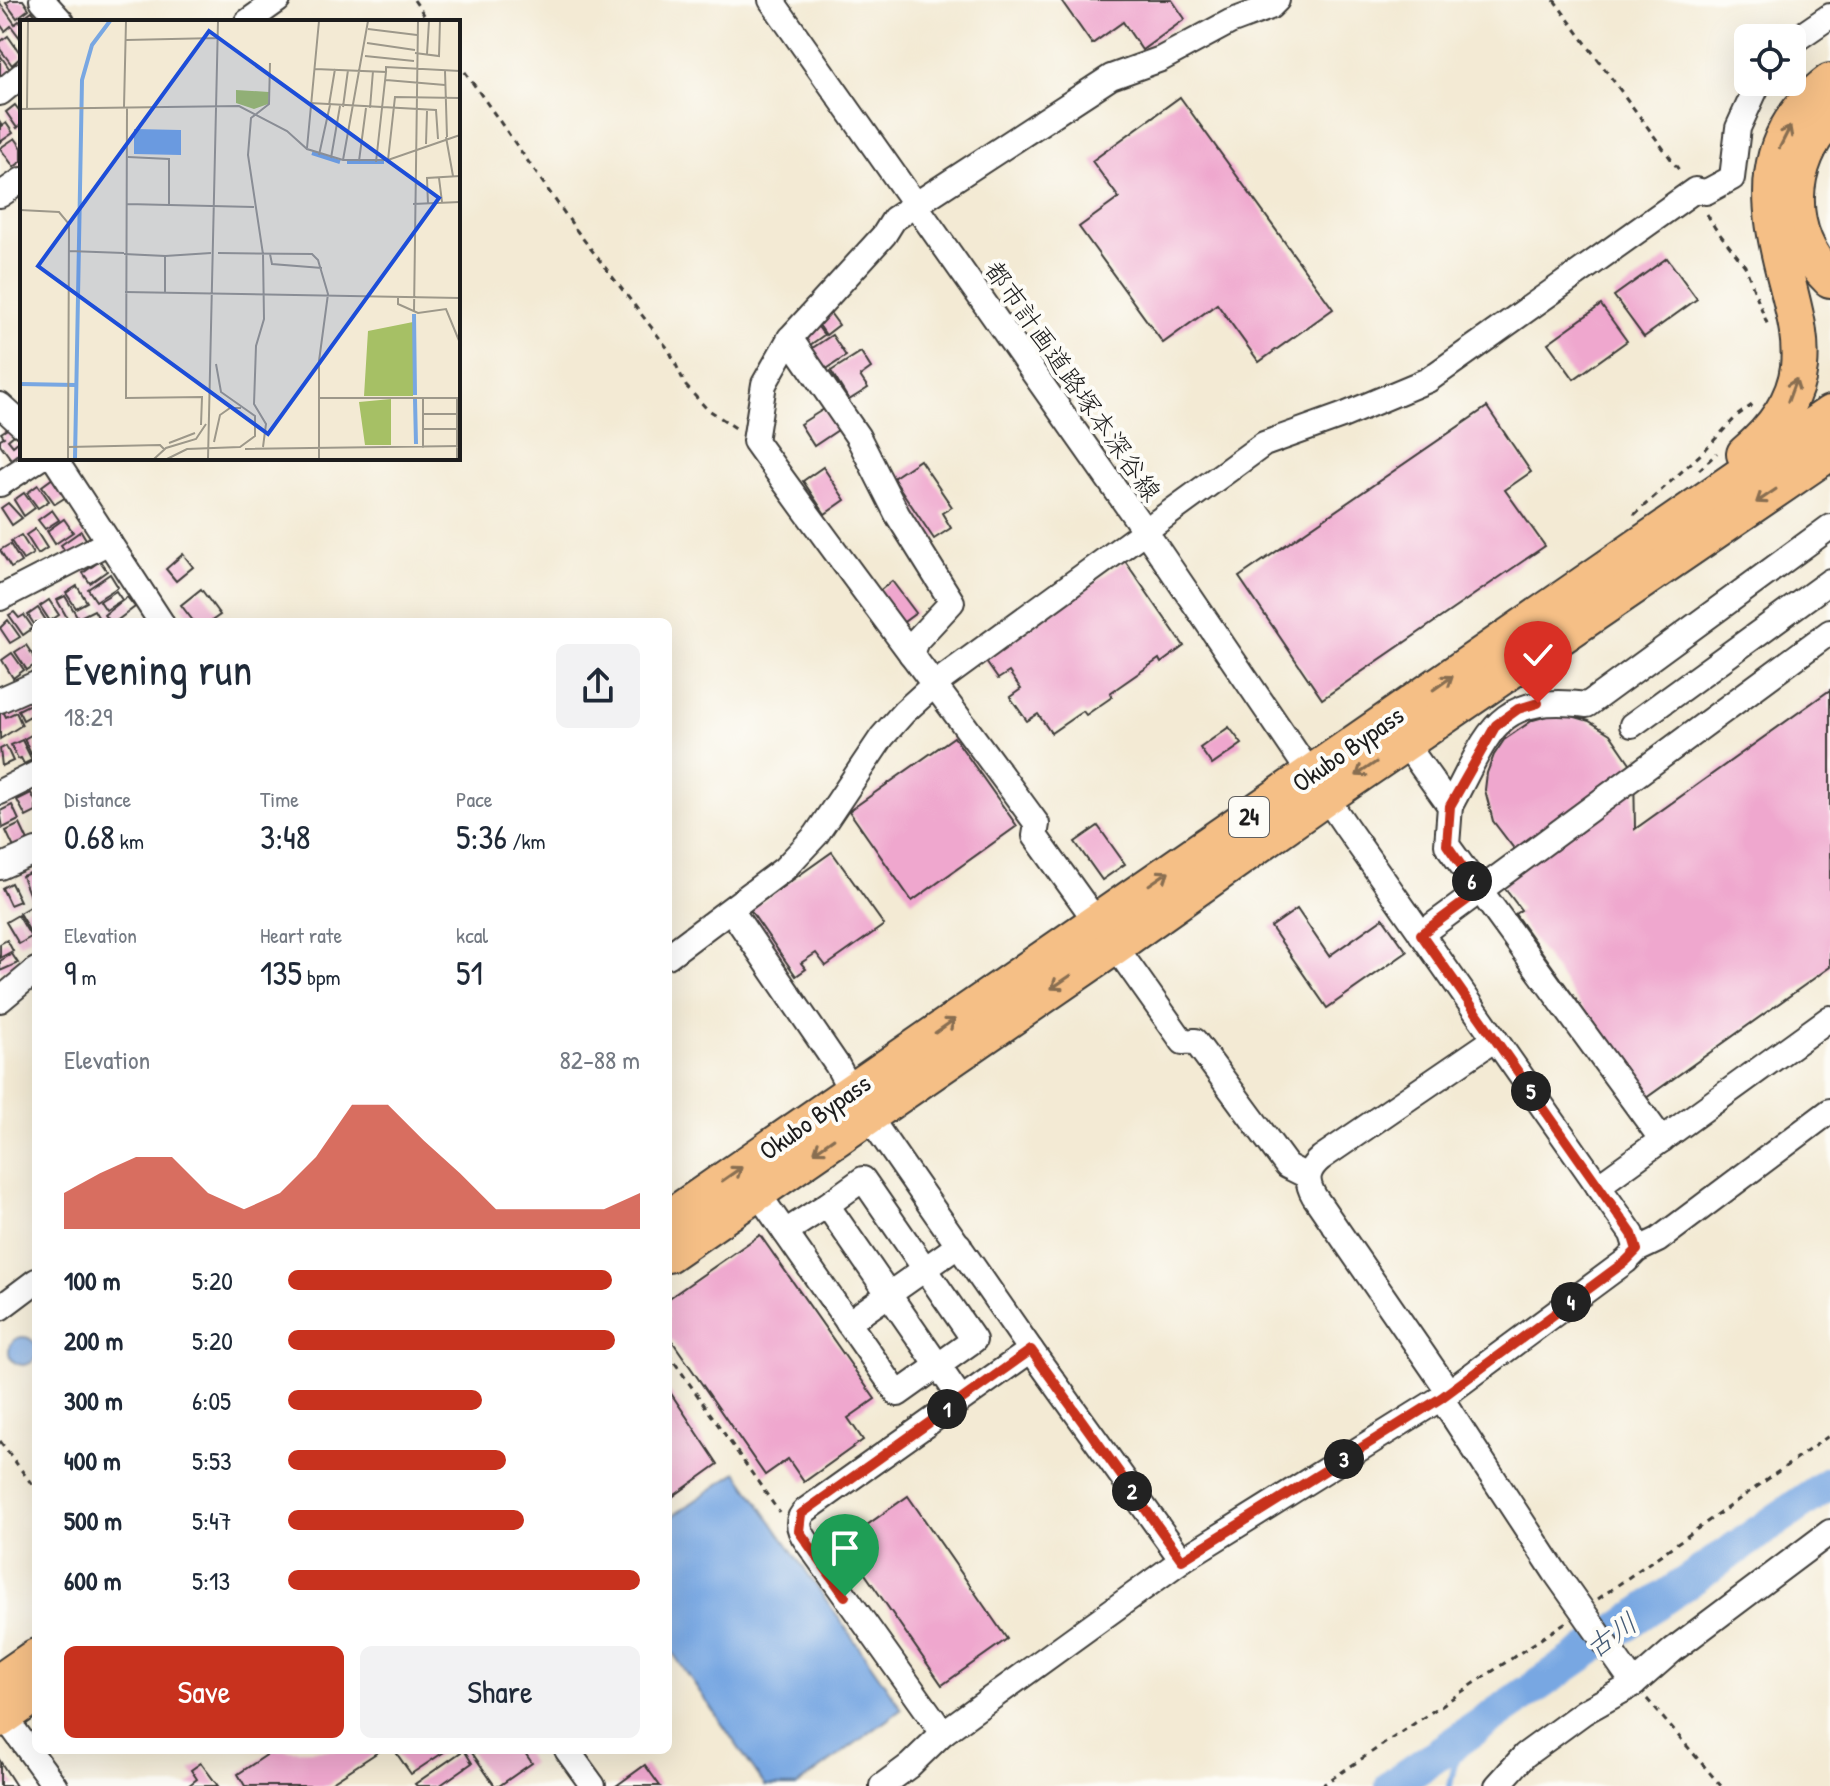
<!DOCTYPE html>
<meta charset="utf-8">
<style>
:root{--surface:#fff;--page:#f2f2f3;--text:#1f2937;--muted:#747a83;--accent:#c8321e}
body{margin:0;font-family:"Patrick Hand","Klee One",sans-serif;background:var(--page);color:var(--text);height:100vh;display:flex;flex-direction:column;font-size:30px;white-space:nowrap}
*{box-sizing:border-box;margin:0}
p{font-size:26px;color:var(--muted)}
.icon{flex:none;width:44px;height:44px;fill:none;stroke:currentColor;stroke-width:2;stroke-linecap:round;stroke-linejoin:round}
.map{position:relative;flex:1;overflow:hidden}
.sheet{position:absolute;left:32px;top:618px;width:640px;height:1136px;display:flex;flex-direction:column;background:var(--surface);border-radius:12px;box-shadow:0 8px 32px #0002}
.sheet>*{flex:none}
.controls{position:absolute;left:1734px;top:24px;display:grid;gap:16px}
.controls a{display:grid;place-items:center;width:72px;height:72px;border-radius:12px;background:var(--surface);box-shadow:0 8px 32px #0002;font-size:40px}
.pin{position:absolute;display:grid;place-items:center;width:68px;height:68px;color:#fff;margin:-82px -34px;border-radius:50% 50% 50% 0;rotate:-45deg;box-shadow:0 0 8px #0007}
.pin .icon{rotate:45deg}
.km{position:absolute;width:40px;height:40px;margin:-20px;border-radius:50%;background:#222;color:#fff;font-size:22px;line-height:40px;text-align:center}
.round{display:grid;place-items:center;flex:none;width:84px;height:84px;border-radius:12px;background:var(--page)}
.headline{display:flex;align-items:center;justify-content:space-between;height:136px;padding:0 32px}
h1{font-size:44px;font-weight:600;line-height:60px}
.metrics{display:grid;grid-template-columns:repeat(3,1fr);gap:12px;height:136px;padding:8px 32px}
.metrics div{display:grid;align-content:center}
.metrics b{font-size:34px;font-weight:600}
.metrics small{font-size:22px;font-weight:400}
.metrics p{font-size:22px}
.chart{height:224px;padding:16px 32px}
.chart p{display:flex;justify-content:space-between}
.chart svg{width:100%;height:144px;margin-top:8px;fill:var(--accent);opacity:.7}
.cta{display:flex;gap:16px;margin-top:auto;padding:16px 32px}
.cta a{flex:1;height:92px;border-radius:12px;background:var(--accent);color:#fff;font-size:32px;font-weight:600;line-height:92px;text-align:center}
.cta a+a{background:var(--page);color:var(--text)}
ul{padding:0 32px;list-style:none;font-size:26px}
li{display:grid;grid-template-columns:128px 96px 1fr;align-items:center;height:60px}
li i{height:20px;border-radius:10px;background:var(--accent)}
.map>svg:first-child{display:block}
.water{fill:#78a7e2;stroke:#4a627f;stroke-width:2}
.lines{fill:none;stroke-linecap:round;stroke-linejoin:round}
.stream{stroke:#78a7e2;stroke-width:6}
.river{stroke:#78a7e2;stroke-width:34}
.building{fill:#efa7ce}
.minor-casing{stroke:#3c3b38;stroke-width:28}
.highway-casing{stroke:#3c3b38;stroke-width:40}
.path{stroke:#3c3b38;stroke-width:3;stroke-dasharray:6 6;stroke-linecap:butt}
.minor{stroke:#fff;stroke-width:24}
.highway{stroke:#f5bf86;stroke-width:36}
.oneway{stroke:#886e51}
.route-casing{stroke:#fff;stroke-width:16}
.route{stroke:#c8321e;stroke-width:10}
.labels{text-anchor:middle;stroke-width:8;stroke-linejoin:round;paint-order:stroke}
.shield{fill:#fdfcf7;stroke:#605f5e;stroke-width:2}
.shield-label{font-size:24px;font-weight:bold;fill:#1c1c1c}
.street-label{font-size:26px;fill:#1c1c1c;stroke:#fdfcf7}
.water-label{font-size:28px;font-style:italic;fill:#455b75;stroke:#fdfcf7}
.inset-river{fill:none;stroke:#78a7e2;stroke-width:4}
.inset-road{fill:none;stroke:#9d988a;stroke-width:2}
.view{fill:#1d4ed8;fill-opacity:0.15;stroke:#1d4ed8;stroke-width:4}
.inset-edge{fill:none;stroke:#1c1c1c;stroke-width:4}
</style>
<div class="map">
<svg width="1830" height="1786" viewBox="0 0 1830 1786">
<rect width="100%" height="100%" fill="#fdfcf7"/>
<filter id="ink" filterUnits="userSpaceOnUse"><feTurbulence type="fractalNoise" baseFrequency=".0125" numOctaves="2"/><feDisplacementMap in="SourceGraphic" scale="16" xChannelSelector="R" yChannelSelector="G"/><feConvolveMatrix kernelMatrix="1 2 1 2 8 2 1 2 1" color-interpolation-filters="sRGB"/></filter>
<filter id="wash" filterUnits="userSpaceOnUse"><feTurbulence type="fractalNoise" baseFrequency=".006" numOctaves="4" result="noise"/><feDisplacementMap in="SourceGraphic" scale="32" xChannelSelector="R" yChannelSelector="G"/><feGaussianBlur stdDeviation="1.8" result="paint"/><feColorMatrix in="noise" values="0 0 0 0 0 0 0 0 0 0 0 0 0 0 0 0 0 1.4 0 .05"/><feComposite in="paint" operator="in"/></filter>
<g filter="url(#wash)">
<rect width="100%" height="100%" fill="#f3ead4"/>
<!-- water -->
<g class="water">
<circle cx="23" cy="1351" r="14"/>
<polygon points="737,1472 902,1709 797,1786 765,1786 668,1646 668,1519"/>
</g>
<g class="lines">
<!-- stream -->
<g class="stream">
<polyline points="141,570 175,622"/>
<polyline points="1450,1786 1460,1739"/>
</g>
<!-- river -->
<polyline class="river" points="1392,1786 1830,1483"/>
</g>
<g id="blocks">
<!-- building -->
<g class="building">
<polygon points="11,0 23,0 29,9 17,18 6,3"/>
<polygon points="1061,0 1172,0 1185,19 1142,50 1123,22 1092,44"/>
<polygon points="0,3 15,24 32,11 40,22 22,22 20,38 11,26 5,31 0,24"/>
<polygon points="8,36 22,56 12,65 0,49 0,42"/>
<polygon points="0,55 11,71 0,79"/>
<polygon points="1180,97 1333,309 1259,362 1217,304 1163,343 1079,227 1119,198 1092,161"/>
<polygon points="15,105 22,114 22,124 17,128 6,112"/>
<polygon points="0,123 2,126 6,123 13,133 0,142"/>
<polygon points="15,138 22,148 22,161 14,167 0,148"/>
<polygon points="1667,258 1697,299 1644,337 1614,296"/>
<polygon points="1601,305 1627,341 1574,379 1548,343"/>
<polygon points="825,306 839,325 826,335 812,315"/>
<polygon points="813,320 824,335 803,350 796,339"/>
<polygon points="832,335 846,356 822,372 808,351"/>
<polygon points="861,352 871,368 860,376 868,388 849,400 831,371"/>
<polygon points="1487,407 1531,472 1505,490 1545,546 1322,699 1239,577"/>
<polygon points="824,409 838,430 814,446 800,424"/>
<polygon points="9,428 14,435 8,440 13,446 18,442 22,447 22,451 11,459 0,444 0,439 4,437 1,433"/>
<polygon points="920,460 952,507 942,513 951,528 934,539 893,478"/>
<polygon points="823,467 845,500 825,514 803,481"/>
<polygon points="53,478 66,497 55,504 42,486"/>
<polygon points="38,485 49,501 38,508 27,493"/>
<polygon points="24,493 35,508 24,516 14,500"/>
<polygon points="8,503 22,518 12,525 1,508"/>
<polygon points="52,510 59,520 45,529 38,520"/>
<polygon points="64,519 73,532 55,544 47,531"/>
<polygon points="35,529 47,548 38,554 26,535"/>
<polygon points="81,531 89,544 69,557 61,545"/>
<polygon points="21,535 33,554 23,560 11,541"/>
<polygon points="10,544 21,562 11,568 0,550"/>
<polygon points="183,554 193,567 176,581 166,569"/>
<polygon points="100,561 107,571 90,583 83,573"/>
<polygon points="1125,561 1184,646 1161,663 1159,659 1110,693 1112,697 1086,715 1083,711 1051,733 1038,714 1027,721 1010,697 1021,689 1009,672 998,679 984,659"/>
<polygon points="110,574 118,587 96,601 88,589"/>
<polygon points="892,581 916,613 897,627 873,596"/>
<polygon points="77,586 87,602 76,608 66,593"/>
<polygon points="201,589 220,615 210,622 194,622 181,605"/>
<polygon points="116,591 122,600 106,610 100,601"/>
<polygon points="65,596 77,616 69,621 57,600"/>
<polygon points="127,597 135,607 115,622 110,622 104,615"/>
<polygon points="49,600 59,615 50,621 40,606"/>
<polygon points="38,608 47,622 36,622 36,627 28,615"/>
<polygon points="94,610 101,622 85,622 82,616"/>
<polygon points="14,612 19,618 24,615 33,628 23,635 9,615"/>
<polygon points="8,620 20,637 10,643 0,628"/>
<polygon points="26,645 36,660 36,664 27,670 15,652"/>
<polygon points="12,653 24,670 13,678 2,660"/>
<polygon points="1830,690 1830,967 1646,1098 1515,914 1521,910 1503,886 1515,850 1493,821 1485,790 1487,773 1494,755 1504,740 1533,720 1551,715 1572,716 1589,721 1610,734 1634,769 1635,829"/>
<polygon points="36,701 36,723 32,715 23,720 18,710"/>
<polygon points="3,711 6,717 16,712 22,725 0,739 0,713"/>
<polygon points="1229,727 1242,744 1212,765 1200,748"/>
<polygon points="33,734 36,752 31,754 24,739"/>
<polygon points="954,737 1017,826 912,901 849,811"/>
<polygon points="22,740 32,760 24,764 21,758 18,759 11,745"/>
<polygon points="6,746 13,761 2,766 0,749"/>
<polygon points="31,793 36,802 36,812 26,817 17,800"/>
<polygon points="12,805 19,820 3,828 0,811"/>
<polygon points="20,824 29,843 15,850 6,831"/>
<polygon points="1098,826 1125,864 1102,880 1075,842"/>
<polygon points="832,852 884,925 826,966 816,953 801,963 806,969 796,976 750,910"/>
<polygon points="35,871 36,897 31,899 22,876"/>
<polygon points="11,883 20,901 10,905 2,888"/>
<polygon points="31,906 36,914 36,942 19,913"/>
<polygon points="1297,909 1329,956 1383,918 1407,952 1327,1008 1271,927"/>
<polygon points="18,915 31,937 19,944 6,922"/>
<polygon points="7,940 13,951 0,958 0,944"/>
<polygon points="12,954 18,963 0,971 0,961"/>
<polygon points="760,1235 875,1399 848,1418 863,1440 804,1482 788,1459 765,1475 668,1335 668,1299"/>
<polygon points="668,1389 718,1464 668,1500"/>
<polygon points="908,1496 1007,1639 942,1685 843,1542"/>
<polygon points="274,1750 381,1750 326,1786 245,1786 238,1774"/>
<polygon points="403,1750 447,1750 411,1774 397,1754"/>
<polygon points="464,1750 472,1763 439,1786 417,1786 415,1784"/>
<polygon points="470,1750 523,1750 532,1763 499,1786 495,1786"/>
<polygon points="0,1761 16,1786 0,1786"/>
<polygon points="201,1763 218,1786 188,1786 197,1779 191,1770"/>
<polygon points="645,1765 660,1786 616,1786"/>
</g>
</g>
</g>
<g filter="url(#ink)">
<use href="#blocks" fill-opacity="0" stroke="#3c3b38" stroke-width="2"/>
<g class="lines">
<!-- minor casing -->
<g class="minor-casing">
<g id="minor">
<polyline points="42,0 62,22"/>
<polyline points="771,0 1152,541 1347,828 1632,1234 1637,1250"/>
<polyline points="247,22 278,0"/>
<polyline points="1792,42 1830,16"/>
<polyline points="0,93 22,75"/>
<polyline points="0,195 22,180"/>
<polyline points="790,338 858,437 897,514 952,602 916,641 911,654"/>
<polyline points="0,405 22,425"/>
<polyline points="54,458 161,622"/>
<polyline points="0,484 40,458"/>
<polyline points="0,598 109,542"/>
<polyline points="0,700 36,684"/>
<polyline points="1632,725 1830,581"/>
<polyline points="1405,743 1450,806 1447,845 1662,1140"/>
<polyline points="0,792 36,774"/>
<path d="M1450,806C1489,735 1493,693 1587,705L1830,527"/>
<polyline points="0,867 36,851"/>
<polyline points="731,910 837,1065 851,1091 1031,1350 1182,1560"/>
<path d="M1096,921L1035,836L1037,824C944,696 847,570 755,441L764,384L790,338L884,235L894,219L915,205L1111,77L1161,59L1230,22L1270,7L1277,0"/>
<polyline points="1421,934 1830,632"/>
<polyline points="1115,946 1183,1042 1195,1041 1287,1166 1307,1176"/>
<polyline points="668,956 784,869 816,835 882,737 904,712 935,684 1264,444 1342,416 1428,380 1695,190 1706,192 1732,178 1738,128 1759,82"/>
<polyline points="0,1000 36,970"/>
<polyline points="1598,1186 1830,1018"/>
<polyline points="757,1192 898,1394 974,1340 863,1179 827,1205"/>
<polyline points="785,1232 827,1205 961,1399"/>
<polyline points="0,1308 36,1281"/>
<polyline points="848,1323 959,1245"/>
<path d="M1449,1392L1314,1196C1305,1180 1307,1170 1321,1158L1495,1039"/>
<polyline points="1441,1398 1555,1572 1634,1684"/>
<polyline points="4,1716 55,1786"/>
<path d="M943,1733L807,1542C799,1531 795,1520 806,1510L1031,1350"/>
<polyline points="567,1750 593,1786"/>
<polyline points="882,1786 909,1766 943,1733 1182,1560 1441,1398 1626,1261 1637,1250 1658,1240 1830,1111"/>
<polyline points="1497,1786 1525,1755 1584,1712 1634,1684 1673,1650 1830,1532"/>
</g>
</g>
<!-- highway casing -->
<g class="highway-casing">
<g id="highway">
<path d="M1830,118C1786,162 1783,235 1830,279"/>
<path d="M1745,454C1771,432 1795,402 1799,367C1802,337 1794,311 1787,282C1766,204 1757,137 1830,82"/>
<polyline points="668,1219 1830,414"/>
<polyline points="668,1254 1115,946 1327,796 1830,452"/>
<polyline points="0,1682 36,1657"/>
<polyline points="0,1719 36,1694"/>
</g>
</g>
<!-- path -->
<g class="path">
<polyline points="414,0 429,22"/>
<polyline points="1554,0 1682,174"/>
<polyline points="458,62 577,231 669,350 686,386 706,408 737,429"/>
<polyline points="1707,214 1715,228 1745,266 1768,326"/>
<polyline points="1699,470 1717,453"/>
<polyline points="1634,515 1702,453 1738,415 1755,403"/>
<polyline points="668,1353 779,1512"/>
<polyline points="0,1441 36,1490"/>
<polyline points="1598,1599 1830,1435"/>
<polyline points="1647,1699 1721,1786"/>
<polyline points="1321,1786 1566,1622"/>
</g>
<!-- minor -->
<use href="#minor" class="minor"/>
<!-- highway -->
<use href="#highway" class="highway"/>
</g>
<!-- one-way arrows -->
<defs><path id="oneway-shaft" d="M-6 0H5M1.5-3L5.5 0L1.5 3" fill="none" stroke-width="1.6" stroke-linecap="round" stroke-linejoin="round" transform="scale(2)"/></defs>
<g class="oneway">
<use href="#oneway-shaft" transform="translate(1785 137) rotate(-63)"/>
<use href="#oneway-shaft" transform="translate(1792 390) rotate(-70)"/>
<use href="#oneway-shaft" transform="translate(1766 496) rotate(146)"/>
<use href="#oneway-shaft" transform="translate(1443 683) rotate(-35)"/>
<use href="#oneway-shaft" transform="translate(1366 769) rotate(146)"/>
<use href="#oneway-shaft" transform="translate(1159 878) rotate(-34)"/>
<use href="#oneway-shaft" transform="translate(1061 982) rotate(146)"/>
<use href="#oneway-shaft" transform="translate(945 1026) rotate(-35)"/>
<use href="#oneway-shaft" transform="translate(824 1145) rotate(145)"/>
<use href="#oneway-shaft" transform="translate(732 1174) rotate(-35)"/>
</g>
</g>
<g class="lines" filter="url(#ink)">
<!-- route casing -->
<g class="route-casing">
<polyline id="route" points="845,1596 799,1531 801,1514 1031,1350 1182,1560 1441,1398 1626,1261 1637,1250 1632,1234 1421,934 1479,891 1447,845 1450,806 1496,725 1518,709 1538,703"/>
</g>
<!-- route -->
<use href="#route" class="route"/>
</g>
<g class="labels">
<!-- shield labels -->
<rect class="shield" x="1229" y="797" width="40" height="40" rx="6"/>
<g class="shield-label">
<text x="1249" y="825">24</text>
</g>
<!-- street labels -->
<g class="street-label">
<text transform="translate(1073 381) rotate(55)" y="9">都市計画道路塚本深谷線</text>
<text transform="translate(1348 749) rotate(-35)" y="9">Okubo Bypass</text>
<text transform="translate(815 1117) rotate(-35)" y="9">Okubo Bypass</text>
</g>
<!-- water labels -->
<g class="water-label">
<text transform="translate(1611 1635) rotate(-35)" y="10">古川</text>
</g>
</g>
<!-- overview -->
<g transform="translate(20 20)">
<rect width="440" height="440" fill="#f3ead4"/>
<path d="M216,70L249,72L248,84L234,89L216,83ZM393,302V376H344L348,311ZM371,379V425H345L339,382Z" fill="#a6c065"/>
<path d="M114,109L161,110V135L114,134Z" fill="#78a7e2"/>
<path class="inset-river" d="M292,133L320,142M327,142H364M394,294L395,375M0,364L56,365M395,379L396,424M55,439L62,60L72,25L90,1"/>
<path class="inset-road" d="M348,9L397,15M106,20L197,18M347,23L395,30M395,33L419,36L420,1M407,34L409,1M345,36L394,41M295,49L366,52L356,142M425,51L427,117M366,52V47L440,51M366,60L425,65M290,83L416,90L418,119M309,85L315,49M104,87L106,1M107,87L106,378L182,377L181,405M323,87L328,50M350,88L353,51M0,89L219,86L267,111L287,129L323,140H368L440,115M7,89L8,1M426,117L433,156M406,124L407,91M287,128L299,1M299,135L310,85M108,137L149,139V184M311,138L320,86M323,140L348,1M368,140L375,77L440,78M339,141L346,88M419,158L422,182M107,184L234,187M393,184L440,182M408,184L407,158L440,156M0,190L39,192L49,204L48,439M49,231L104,233M198,233L292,234L298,240L308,274L299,341V439M104,234L145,236V273M250,234L252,244L302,248M145,236L191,233M105,272L440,278M378,278V284L398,293L426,289L440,323M394,292L398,1M299,378H440M403,394H438M403,409H438M194,422L200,395L210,388H221M149,423L175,413M48,427L140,425L144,429M243,427L246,404L234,384L236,326L244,299L243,234L228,135L231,98L249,84L250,43M403,428V378M225,429L440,426M134,439L146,428L176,419L186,404M147,439L167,429L220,427L235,416V396L201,372L196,344M188,439L198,1M437,439V378"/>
<path class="view" d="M189,11L419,178L248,414L18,246Z"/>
<rect width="440" height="440" class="inset-edge"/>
</g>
</svg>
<div class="controls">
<a><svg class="icon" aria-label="locate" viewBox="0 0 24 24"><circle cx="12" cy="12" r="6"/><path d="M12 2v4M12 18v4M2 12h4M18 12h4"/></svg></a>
</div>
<div class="pin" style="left:845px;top:1596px;background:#1e9e55"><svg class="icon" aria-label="arrive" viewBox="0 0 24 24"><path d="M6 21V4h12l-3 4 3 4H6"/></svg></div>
<div class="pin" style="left:1538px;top:703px;background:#d93025"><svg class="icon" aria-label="check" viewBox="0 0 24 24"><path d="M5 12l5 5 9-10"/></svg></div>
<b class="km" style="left:947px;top:1409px">1</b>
<b class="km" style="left:1132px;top:1491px">2</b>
<b class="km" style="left:1344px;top:1459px">3</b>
<b class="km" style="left:1571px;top:1302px">4</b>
<b class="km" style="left:1531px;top:1091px">5</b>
<b class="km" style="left:1472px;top:881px">6</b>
<section class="sheet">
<div class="headline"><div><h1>Evening run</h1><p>18:29</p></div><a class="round"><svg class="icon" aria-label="share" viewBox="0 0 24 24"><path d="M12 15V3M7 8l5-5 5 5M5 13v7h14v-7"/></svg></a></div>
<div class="metrics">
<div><p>Distance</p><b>0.68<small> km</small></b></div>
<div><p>Time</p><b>3:48</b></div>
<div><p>Pace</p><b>5:36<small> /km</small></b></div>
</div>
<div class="metrics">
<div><p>Elevation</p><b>9<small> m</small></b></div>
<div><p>Heart rate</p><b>135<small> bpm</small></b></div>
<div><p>kcal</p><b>51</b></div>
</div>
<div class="chart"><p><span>Elevation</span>82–88 m</p>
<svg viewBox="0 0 160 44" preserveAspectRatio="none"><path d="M0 44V33L10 27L20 22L30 22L40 33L50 38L60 33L70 22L80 6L90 6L100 17L110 27L120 38L130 38L140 38L150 38L160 33V44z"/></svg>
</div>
<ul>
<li><b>100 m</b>5:20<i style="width:92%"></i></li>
<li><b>200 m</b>5:20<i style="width:93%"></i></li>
<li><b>300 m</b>6:05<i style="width:55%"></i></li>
<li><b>400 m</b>5:53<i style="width:62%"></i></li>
<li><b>500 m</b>5:47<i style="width:67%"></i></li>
<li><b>600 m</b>5:13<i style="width:100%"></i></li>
</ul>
<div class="cta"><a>Save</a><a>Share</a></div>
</section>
</div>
